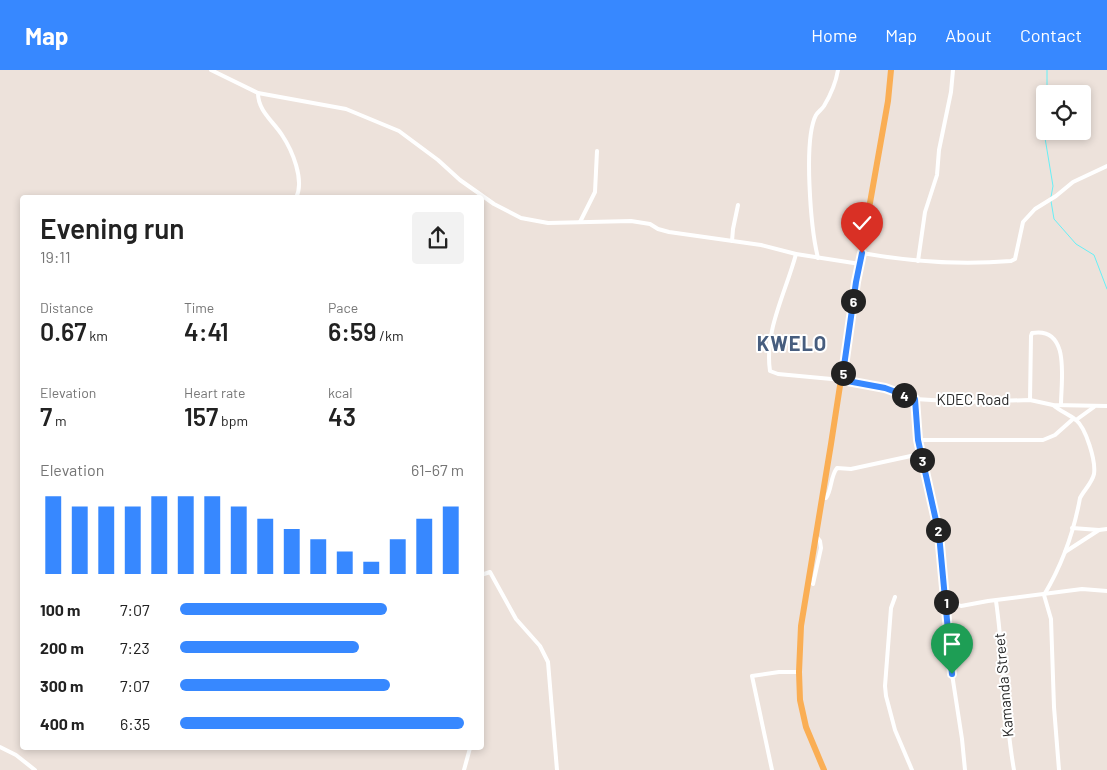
<!DOCTYPE html>
<meta charset="utf-8">
<style>
:root{--surface:#fff;--page:#f2f2f2;--text:#222;--muted:#767676;--accent:#3788ff}
body{margin:0;font-family:Barlow,sans-serif;background:var(--page);color:var(--text);height:100vh;display:flex;flex-direction:column;font-size:19px;white-space:nowrap}
*{box-sizing:border-box;margin:0}
p{font-size:16px;color:var(--muted)}
.icon{flex:none;width:28px;height:28px;fill:none;stroke:currentColor;stroke-width:2;stroke-linecap:round;stroke-linejoin:round}
.map{position:relative;flex:1;overflow:hidden}
.side{position:absolute;left:20px;top:125px;width:464px;height:555px;display:flex;flex-direction:column;background:var(--surface);border-radius:5px;box-shadow:0 2px 8px #0003}
.side>*{flex:none}
.buttons{position:absolute;left:1036px;top:15px;display:grid;gap:10px}
.buttons a{display:grid;place-items:center;width:55px;height:55px;border-radius:5px;background:var(--surface);box-shadow:0 2px 8px #0003;font-size:25px}
.pin{position:absolute;display:grid;place-items:center;width:42px;height:42px;color:#fff;margin:-51px -21px;border-radius:50% 50% 50% 0;rotate:-45deg;box-shadow:0 0 5px #0007}
.pin .icon{rotate:45deg}
.km{position:absolute;width:25px;height:25px;margin:-12px;border-radius:50%;background:#222;color:#fff;font-size:14px;line-height:25px;text-align:center}
.round{display:grid;place-items:center;flex:none;width:52px;height:52px;border-radius:5px;background:var(--page)}
.summary{display:flex;align-items:center;justify-content:space-between;height:85px;padding:0 20px}
h1{font-size:28px;font-weight:600;line-height:38px}
.figures{display:grid;grid-template-columns:repeat(3,1fr);gap:8px;height:85px;padding:5px 20px}
.figures div{display:grid;align-content:center}
.figures b{font-size:25px;font-weight:600}
.figures small{font-size:14px;font-weight:400}
.figures p{font-size:14px}
.chart{height:140px;padding:10px 20px}
.chart p{display:flex;justify-content:space-between}
.chart svg{width:100%;height:90px;margin-top:5px;stroke:var(--accent);stroke-width:6}
ul{padding:0 20px;list-style:none;font-size:16px}
li{display:grid;grid-template-columns:80px 60px 1fr;align-items:center;height:38px}
li i{height:12px;border-radius:6px;background:var(--accent)}
header{display:flex;align-items:center;gap:30px;box-sizing:border-box;height:70px;padding:0 25px;background:var(--accent);color:#fff}
header strong{font-size:24px}
nav{display:flex;gap:28px;margin-inline-start:auto;font-size:18px}
.map>svg:first-child{display:block}
.lines{fill:none;stroke-linecap:round;stroke-linejoin:round}
.stream{stroke:#67f0f7;stroke-width:1}
.street{stroke:#fff;stroke-width:4}
.primary{stroke:#faae54;stroke-width:6}
.route-casing{stroke:#fff;stroke-width:10}
.route{stroke:#3788ff;stroke-width:6}
.labels{text-anchor:middle;stroke-width:4;stroke-linejoin:round;paint-order:stroke}
.street-label{font-size:15px;fill:#2a2a2a;stroke:#fff}
.district-label{font-size:20px;font-weight:bold;letter-spacing:1px;fill:#475d7e;stroke:#fff}
</style>
<header>
<strong>Map</strong>
<nav><a>Home</a><a>Map</a><a>About</a><a>Contact</a></nav>
</header>
<div class="map">
<svg width="1107" height="700" viewBox="0 0 1107 700">
<rect width="100%" height="100%" fill="#ede2db"/>
<g class="lines">
<!-- stream -->
<g class="stream">
<polyline points="1047,0 1047,16 1040,38 1053,116 1051,127"/>
<polyline points="1051,131 1054,149 1076,174 1094,185 1107,219"/>
</g>
<!-- street -->
<g class="street">
<polyline points="211,0 258,23 346,39 399,61 438,90 460,110 494,134 521,148 548,153 631,151 650,154 658,159 669,162 761,175 796,184 860,194"/>
<path d="M258,23C258,41 273,51 282,65C292,80 305,110 296,128"/>
<polyline points="580,152 595,122 597,81"/>
<polyline points="732,171 733,159 738,135"/>
<path d="M862,183C912,192 961,195 1011,191L1015,189L1023,152L1035,139L1056,126L1073,112L1107,96"/>
<path d="M796,184C786,222 764,261 770,301L778,304L842,310L885,318L915,329L965,332L1030,330L1053,335L1107,336"/>
<path d="M818,188C811,160 803,70 816,45C818,42 822,39 824,36C830,26 836,12 838,0"/>
<polyline points="918,191 925,142 937,105 939,80 951,22 953,0"/>
<polyline points="915,329 920,384 933,432 939,464 952,604 962,669 965,700"/>
<path d="M1030,330L1031,266L1032,263C1071,256 1061,311 1061,334"/>
<path d="M1053,335C1060,341 1068,344 1076,350C1086,358 1096,391 1094,404C1092,413 1084,420 1080,428C1074,461 1062,495 1044,525L1051,549L1054,637L1059,700"/>
<polyline points="1076,350 1094,337"/>
<polyline points="918,370 1043,370 1055,365 1073,349"/>
<path d="M822,428H826C832,420 830,407 837,398L851,399L920,384"/>
<polyline points="1072,458 1099,460 1107,459"/>
<polyline points="1065,482 1099,460"/>
<polyline points="481,505 490,502 516,549 540,576 548,592 557,700"/>
<polyline points="813,514 821,478 820,471 816,466"/>
<polyline points="945,520 956,534 961,536 988,531 1082,519 1107,521"/>
<polyline points="895,527 891,538 885,616 886,626 895,660 912,700"/>
<path d="M996,531C1004,587 1004,644 1014,700"/>
<polyline points="481,555 481,589"/>
<polyline points="0,677 16,685 35,700"/>
<polyline points="464,700 470,678"/>
<polyline points="772,700 752,606 779,602 799,602"/>
</g>
<!-- primary -->
<polyline class="primary" points="824,700 806,657 800,630 799,602 801,556 831,374 856,212 888,31 891,0"/>
</g>
<g class="lines">
<!-- route casing -->
<g class="route-casing">
<polyline id="route" points="862,183 856,212 842,310 885,318 915,329 918,370 939,464 952,604"/>
</g>
<!-- route -->
<use href="#route" class="route"/>
</g>
<g class="labels">
<!-- street labels -->
<g class="street-label">
<text x="973" y="335">KDEC Road</text>
<text transform="translate(1004 615) rotate(-95)" y="5">Kamanda Street</text>
</g>
<!-- district labels -->
<g class="district-label">
<text x="792" y="281">KWELO</text>
</g>
</g>
</svg>
<div class="buttons">
<a><svg class="icon" aria-label="locate" viewBox="0 0 24 24"><circle cx="12" cy="12" r="6"/><path d="M12 2v4M12 18v4M2 12h4M18 12h4"/></svg></a>
</div>
<div class="pin" style="left:952px;top:604px;background:#1e9e55"><svg class="icon" aria-label="arrive" viewBox="0 0 24 24"><path d="M6 21V4h12l-3 4 3 4H6"/></svg></div>
<div class="pin" style="left:862px;top:183px;background:#d93025"><svg class="icon" aria-label="check" viewBox="0 0 24 24"><path d="M5 12l5 5 9-10"/></svg></div>
<b class="km" style="left:946px;top:532px">1</b>
<b class="km" style="left:938px;top:460px">2</b>
<b class="km" style="left:922px;top:390px">3</b>
<b class="km" style="left:904px;top:325px">4</b>
<b class="km" style="left:843px;top:303px">5</b>
<b class="km" style="left:853px;top:231px">6</b>
<section class="side">
<div class="summary"><div><h1>Evening run</h1><p>19:11</p></div><a class="round"><svg class="icon" aria-label="share" viewBox="0 0 24 24"><path d="M12 15V3M7 8l5-5 5 5M5 13v7h14v-7"/></svg></a></div>
<div class="figures">
<div><p>Distance</p><b>0.67<small> km</small></b></div>
<div><p>Time</p><b>4:41</b></div>
<div><p>Pace</p><b>6:59<small> /km</small></b></div>
</div>
<div class="figures">
<div><p>Elevation</p><b>7<small> m</small></b></div>
<div><p>Heart rate</p><b>157<small> bpm</small></b></div>
<div><p>kcal</p><b>43</b></div>
</div>
<div class="chart"><p><span>Elevation</span>61–67 m</p>
<svg viewBox="0 0 160 44" preserveAspectRatio="none"><path d="M5 44V6M15 44V11M25 44V11M35 44V11M45 44V6M55 44V6M65 44V6M75 44V11M85 44V17M95 44V22M105 44V27M115 44V33M125 44V38M135 44V27M145 44V17M155 44V11"/></svg>
</div>
<ul>
<li><b>100 m</b>7:07<i style="width:73%"></i></li>
<li><b>200 m</b>7:23<i style="width:63%"></i></li>
<li><b>300 m</b>7:07<i style="width:74%"></i></li>
<li><b>400 m</b>6:35<i style="width:100%"></i></li>
</ul>
</section>
</div>
